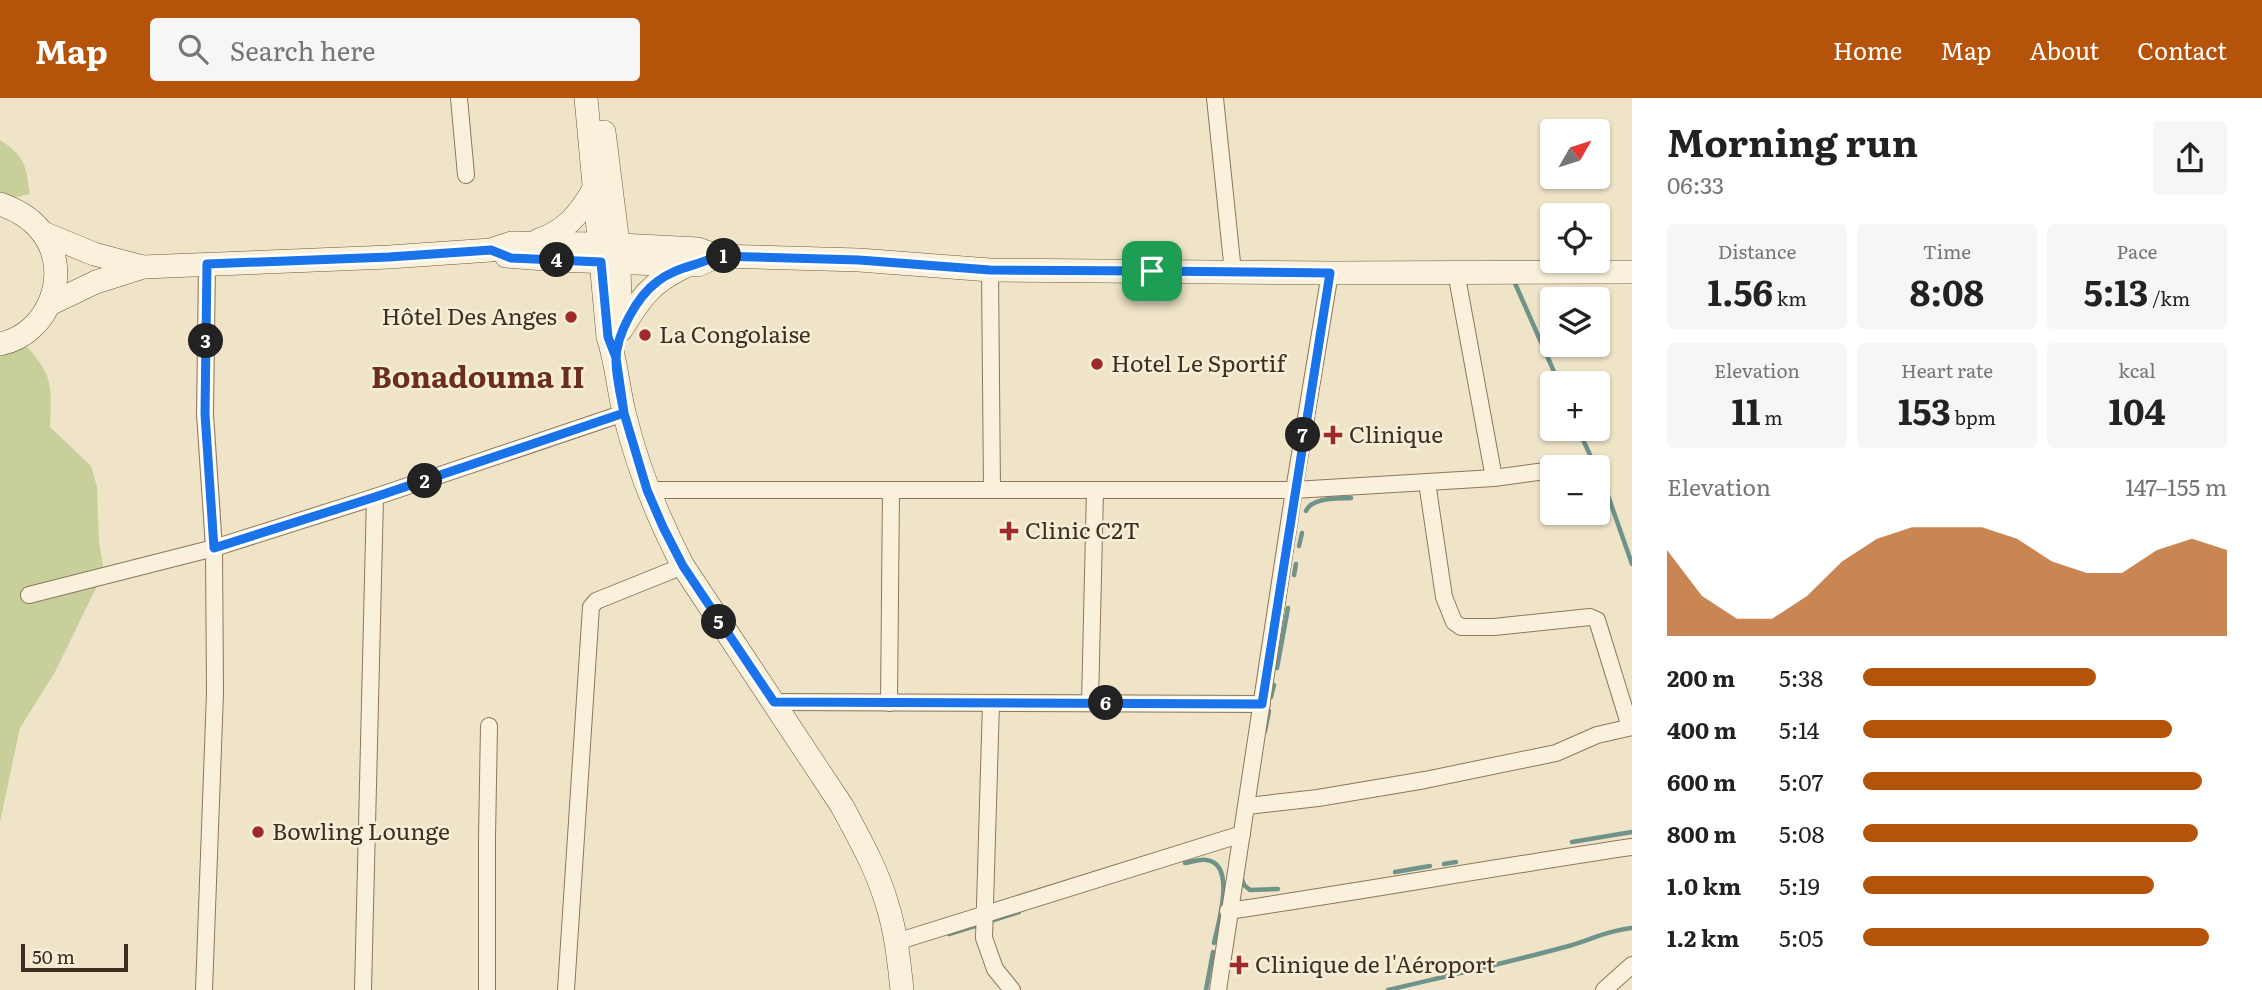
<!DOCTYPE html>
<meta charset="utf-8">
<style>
:root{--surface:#fff;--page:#f6f6f6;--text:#222;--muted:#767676;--accent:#b45309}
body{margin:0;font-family:Literata,serif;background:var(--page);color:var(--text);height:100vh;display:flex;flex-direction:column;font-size:26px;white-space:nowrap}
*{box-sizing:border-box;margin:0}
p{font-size:23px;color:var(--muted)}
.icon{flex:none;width:38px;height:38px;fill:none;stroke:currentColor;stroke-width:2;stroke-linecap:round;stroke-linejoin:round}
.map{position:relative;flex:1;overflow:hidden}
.sheet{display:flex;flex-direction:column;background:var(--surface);width:630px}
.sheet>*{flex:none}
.needle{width:46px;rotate:51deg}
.buttons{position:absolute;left:1540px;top:21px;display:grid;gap:14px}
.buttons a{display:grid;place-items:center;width:70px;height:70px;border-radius:7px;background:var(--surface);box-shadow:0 2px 5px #0004;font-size:35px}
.scale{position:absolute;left:21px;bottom:18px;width:107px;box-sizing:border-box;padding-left:7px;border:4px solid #3d2e20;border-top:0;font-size:19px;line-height:24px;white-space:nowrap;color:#3d2e20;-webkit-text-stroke:5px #f7eed8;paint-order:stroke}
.pin{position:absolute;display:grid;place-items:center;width:60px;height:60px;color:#fff;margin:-30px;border-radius:14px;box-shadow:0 4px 10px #0006}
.km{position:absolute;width:35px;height:35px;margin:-18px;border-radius:50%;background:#222;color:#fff;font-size:19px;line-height:35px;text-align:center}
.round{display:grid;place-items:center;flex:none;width:74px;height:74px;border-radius:7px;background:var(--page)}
.summary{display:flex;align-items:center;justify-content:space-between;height:119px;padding:0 35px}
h1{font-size:38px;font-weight:700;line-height:52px}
.stats{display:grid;grid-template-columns:repeat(3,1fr);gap:10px;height:119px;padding:7px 35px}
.stats div{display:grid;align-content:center;border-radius:7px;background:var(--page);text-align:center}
.stats b{font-size:35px;font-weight:700}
.stats small{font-size:19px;font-weight:400}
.stats p{font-size:19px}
.chart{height:196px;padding:14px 35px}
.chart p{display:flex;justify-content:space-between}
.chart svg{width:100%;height:126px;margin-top:7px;fill:var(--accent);opacity:.7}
ul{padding:0 35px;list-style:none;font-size:23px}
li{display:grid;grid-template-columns:112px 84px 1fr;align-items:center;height:52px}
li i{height:18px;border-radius:9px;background:var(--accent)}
header{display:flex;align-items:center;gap:42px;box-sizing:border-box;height:98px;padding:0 35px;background:var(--accent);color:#fff}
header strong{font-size:33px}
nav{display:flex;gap:38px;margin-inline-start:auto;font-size:24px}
.search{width:490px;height:63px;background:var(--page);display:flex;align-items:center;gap:18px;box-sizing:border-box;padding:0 24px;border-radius:7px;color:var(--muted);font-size:26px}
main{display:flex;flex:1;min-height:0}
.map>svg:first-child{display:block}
.green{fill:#c9cf9b}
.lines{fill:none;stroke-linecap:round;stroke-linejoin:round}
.stream{stroke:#6f938a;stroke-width:4.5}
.street-casing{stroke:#8d765c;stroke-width:18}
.secondary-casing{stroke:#6f573f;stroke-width:24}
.street{stroke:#faf1dc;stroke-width:16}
.secondary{stroke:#faf1dc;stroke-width:23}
.route-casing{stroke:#fff;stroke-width:14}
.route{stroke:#1a73e8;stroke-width:9}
.poi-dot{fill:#9e2a2b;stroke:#f7eed8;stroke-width:2.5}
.labels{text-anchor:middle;stroke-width:5;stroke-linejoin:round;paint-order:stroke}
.poi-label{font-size:23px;fill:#3d2e20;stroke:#f7eed8;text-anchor:start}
.district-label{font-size:30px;font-weight:bold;fill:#6b2e1e;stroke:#f7eed8}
</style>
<header>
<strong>Map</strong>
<div class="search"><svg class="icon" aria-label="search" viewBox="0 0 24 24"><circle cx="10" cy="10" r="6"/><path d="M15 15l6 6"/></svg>Search here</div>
<nav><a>Home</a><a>Map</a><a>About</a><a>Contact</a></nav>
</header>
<main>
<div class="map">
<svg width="1632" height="892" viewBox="0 0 1632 892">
<rect width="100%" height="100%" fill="#f0e4c8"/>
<!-- green -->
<g class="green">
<path d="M0,42C25,58 26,68 30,96L0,103Z"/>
<path d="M19,239C52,278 52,278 50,329L91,368L97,389L99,444L103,468L98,486L55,574L20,630L0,724V246Z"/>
</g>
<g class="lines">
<!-- stream -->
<g class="stream">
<polyline points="1514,183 1559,285"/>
<polyline points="1578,331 1591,359"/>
<polyline points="1599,372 1632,466"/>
<path d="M1306,413C1312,399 1337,401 1351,400"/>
<polyline points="1299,448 1302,435"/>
<polyline points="1294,477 1296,466"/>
<polyline points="1277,570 1288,510"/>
<polyline points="1271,599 1274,587"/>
<polyline points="1265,633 1269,613"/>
<polyline points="1572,744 1632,734"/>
<path d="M1185,765C1192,764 1199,761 1206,762C1237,765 1218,826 1214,845"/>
<polyline points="1444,766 1456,764"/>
<polyline points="1395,774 1430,768"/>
<polyline points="1242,781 1244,787 1250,792 1278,791"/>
<polyline points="987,824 1019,814"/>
<polyline points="949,836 975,828"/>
<polyline points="1206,892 1213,854"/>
<path d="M1388,892C1447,878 1506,865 1565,849C1588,843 1608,832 1632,830"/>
</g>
<!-- street casing -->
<g class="street-casing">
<g id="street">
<polyline points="459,0 466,77"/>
<polyline points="1215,0 1233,174"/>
<polyline points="990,172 992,392"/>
<polyline points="1456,174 1494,380"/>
<polyline points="1574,369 1591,367"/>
<polyline points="1427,384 1444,499 1454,524 1461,529 1494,529 1590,519 1597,522 1630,629"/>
<polyline points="647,392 1294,392 1494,380 1552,372"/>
<polyline points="29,497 214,450 375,399 624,315"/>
<polyline points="774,604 1262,606"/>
<polyline points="889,605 891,392"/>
<polyline points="991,605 984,840 995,871 1012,892"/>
<polyline points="1090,605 1095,392"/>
<polyline points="1247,708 1318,700 1425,682 1556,655 1597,637 1632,629"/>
<path d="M1228,813C1363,793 1497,769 1632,749"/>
<polyline points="896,844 1242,736"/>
<polyline points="204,892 215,595 214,450 205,316 207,166"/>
<polyline points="363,892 375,399"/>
<polyline points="487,892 487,740 489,628"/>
<polyline points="566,892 591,509 596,503 683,468"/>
<polyline points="1218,892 1294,392 1330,175"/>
<polyline points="1604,892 1632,867"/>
</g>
</g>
<!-- secondary casing -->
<g class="secondary-casing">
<g id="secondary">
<path d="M586,0L608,239C617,265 618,292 625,318C638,371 658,420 683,468L842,708C859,740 877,771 887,806C896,834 899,863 902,892"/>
<polyline points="604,34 618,146 621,226"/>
<path d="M0,106C16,112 30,119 41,133C73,172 50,236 0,246"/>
<polyline points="43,135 94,156 143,169"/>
<path d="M539,142C566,133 580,115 594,91"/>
<polyline points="506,158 558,162 687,167 698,167 717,158"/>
<polyline points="50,206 96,184 143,169 389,159 491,152 512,145 600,146 698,151 717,158 859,162 990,172 1330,175 1632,174"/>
<path d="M621,232C641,200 649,186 684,169"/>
</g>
</g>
<!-- street -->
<use href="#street" class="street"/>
<!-- secondary -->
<use href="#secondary" class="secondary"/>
</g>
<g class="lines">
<!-- route casing -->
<g class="route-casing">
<path id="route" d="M1152,173L990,172L859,162L717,158C697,168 676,169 658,183C637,198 616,237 616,262C616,279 621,298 624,315L375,399L214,450L205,316L207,166L389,159L491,152L511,160L601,164L608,239L616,260L624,315L647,392L663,429L683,468L774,604L1262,606L1330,175L1152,173"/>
</g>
<!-- route -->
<use href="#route" class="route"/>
</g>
<!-- markers -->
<g class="poi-dot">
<circle cx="571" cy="219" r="7"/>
<circle cx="645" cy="237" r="7"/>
<circle cx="1097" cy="266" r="7"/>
<path d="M1329.5 326.5h7v7h7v7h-7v7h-7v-7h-7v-7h7z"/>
<path d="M1005.5 422.5h7v7h7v7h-7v7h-7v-7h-7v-7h7z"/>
<circle cx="258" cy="734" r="7"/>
<path d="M1235.5 856.5h7v7h7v7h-7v7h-7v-7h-7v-7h7z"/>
</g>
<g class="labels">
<!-- poi labels -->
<g class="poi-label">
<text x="557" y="227" text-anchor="end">Hôtel Des Anges</text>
<text x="659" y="245">La Congolaise</text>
<text x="1111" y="274">Hotel Le Sportif</text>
<text x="1349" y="345">Clinique</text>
<text x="1025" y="441">Clinic C2T</text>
<text x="272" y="742">Bowling Lounge</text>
<text x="1255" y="875">Clinique de l'Aéroport</text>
</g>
<!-- district labels -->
<g class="district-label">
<text x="478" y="290">Bonadouma II</text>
</g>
</g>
</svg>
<div class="buttons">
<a><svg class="needle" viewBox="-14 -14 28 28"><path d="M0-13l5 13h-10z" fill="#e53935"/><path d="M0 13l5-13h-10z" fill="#767676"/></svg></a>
<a><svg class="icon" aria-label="locate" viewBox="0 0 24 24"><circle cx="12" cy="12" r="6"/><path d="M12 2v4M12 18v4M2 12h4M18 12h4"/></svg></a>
<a><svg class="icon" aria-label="layers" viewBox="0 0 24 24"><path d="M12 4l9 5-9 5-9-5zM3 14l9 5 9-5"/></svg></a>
<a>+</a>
<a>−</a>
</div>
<div class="scale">50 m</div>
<div class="pin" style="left:1152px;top:173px;background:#1e9e55"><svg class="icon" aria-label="arrive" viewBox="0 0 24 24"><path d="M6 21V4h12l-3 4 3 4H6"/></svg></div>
<b class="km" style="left:724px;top:158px">1</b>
<b class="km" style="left:425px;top:383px">2</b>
<b class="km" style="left:206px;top:243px">3</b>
<b class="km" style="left:557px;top:162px">4</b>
<b class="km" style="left:719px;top:524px">5</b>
<b class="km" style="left:1106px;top:605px">6</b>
<b class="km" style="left:1303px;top:337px">7</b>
</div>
<section class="sheet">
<div class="summary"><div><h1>Morning run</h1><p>06:33</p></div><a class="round"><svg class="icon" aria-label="share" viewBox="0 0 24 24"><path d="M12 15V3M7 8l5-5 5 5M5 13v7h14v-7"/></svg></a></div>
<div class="stats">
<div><p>Distance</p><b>1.56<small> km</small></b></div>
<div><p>Time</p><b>8:08</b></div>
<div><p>Pace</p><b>5:13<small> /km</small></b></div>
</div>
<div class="stats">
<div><p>Elevation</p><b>11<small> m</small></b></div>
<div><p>Heart rate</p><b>153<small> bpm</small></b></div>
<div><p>kcal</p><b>104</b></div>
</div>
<div class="chart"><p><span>Elevation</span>147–155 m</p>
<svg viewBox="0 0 160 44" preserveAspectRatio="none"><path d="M0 44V14L10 30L20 38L30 38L40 30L50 18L60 10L70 6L80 6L90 6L100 10L110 18L120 22L130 22L140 14L150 10L160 14V44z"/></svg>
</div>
<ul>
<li><b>200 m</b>5:38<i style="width:64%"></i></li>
<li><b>400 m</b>5:14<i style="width:85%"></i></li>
<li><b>600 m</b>5:07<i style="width:93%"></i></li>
<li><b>800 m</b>5:08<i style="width:92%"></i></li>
<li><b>1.0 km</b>5:19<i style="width:80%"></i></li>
<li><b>1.2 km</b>5:05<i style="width:95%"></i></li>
</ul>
</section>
</main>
